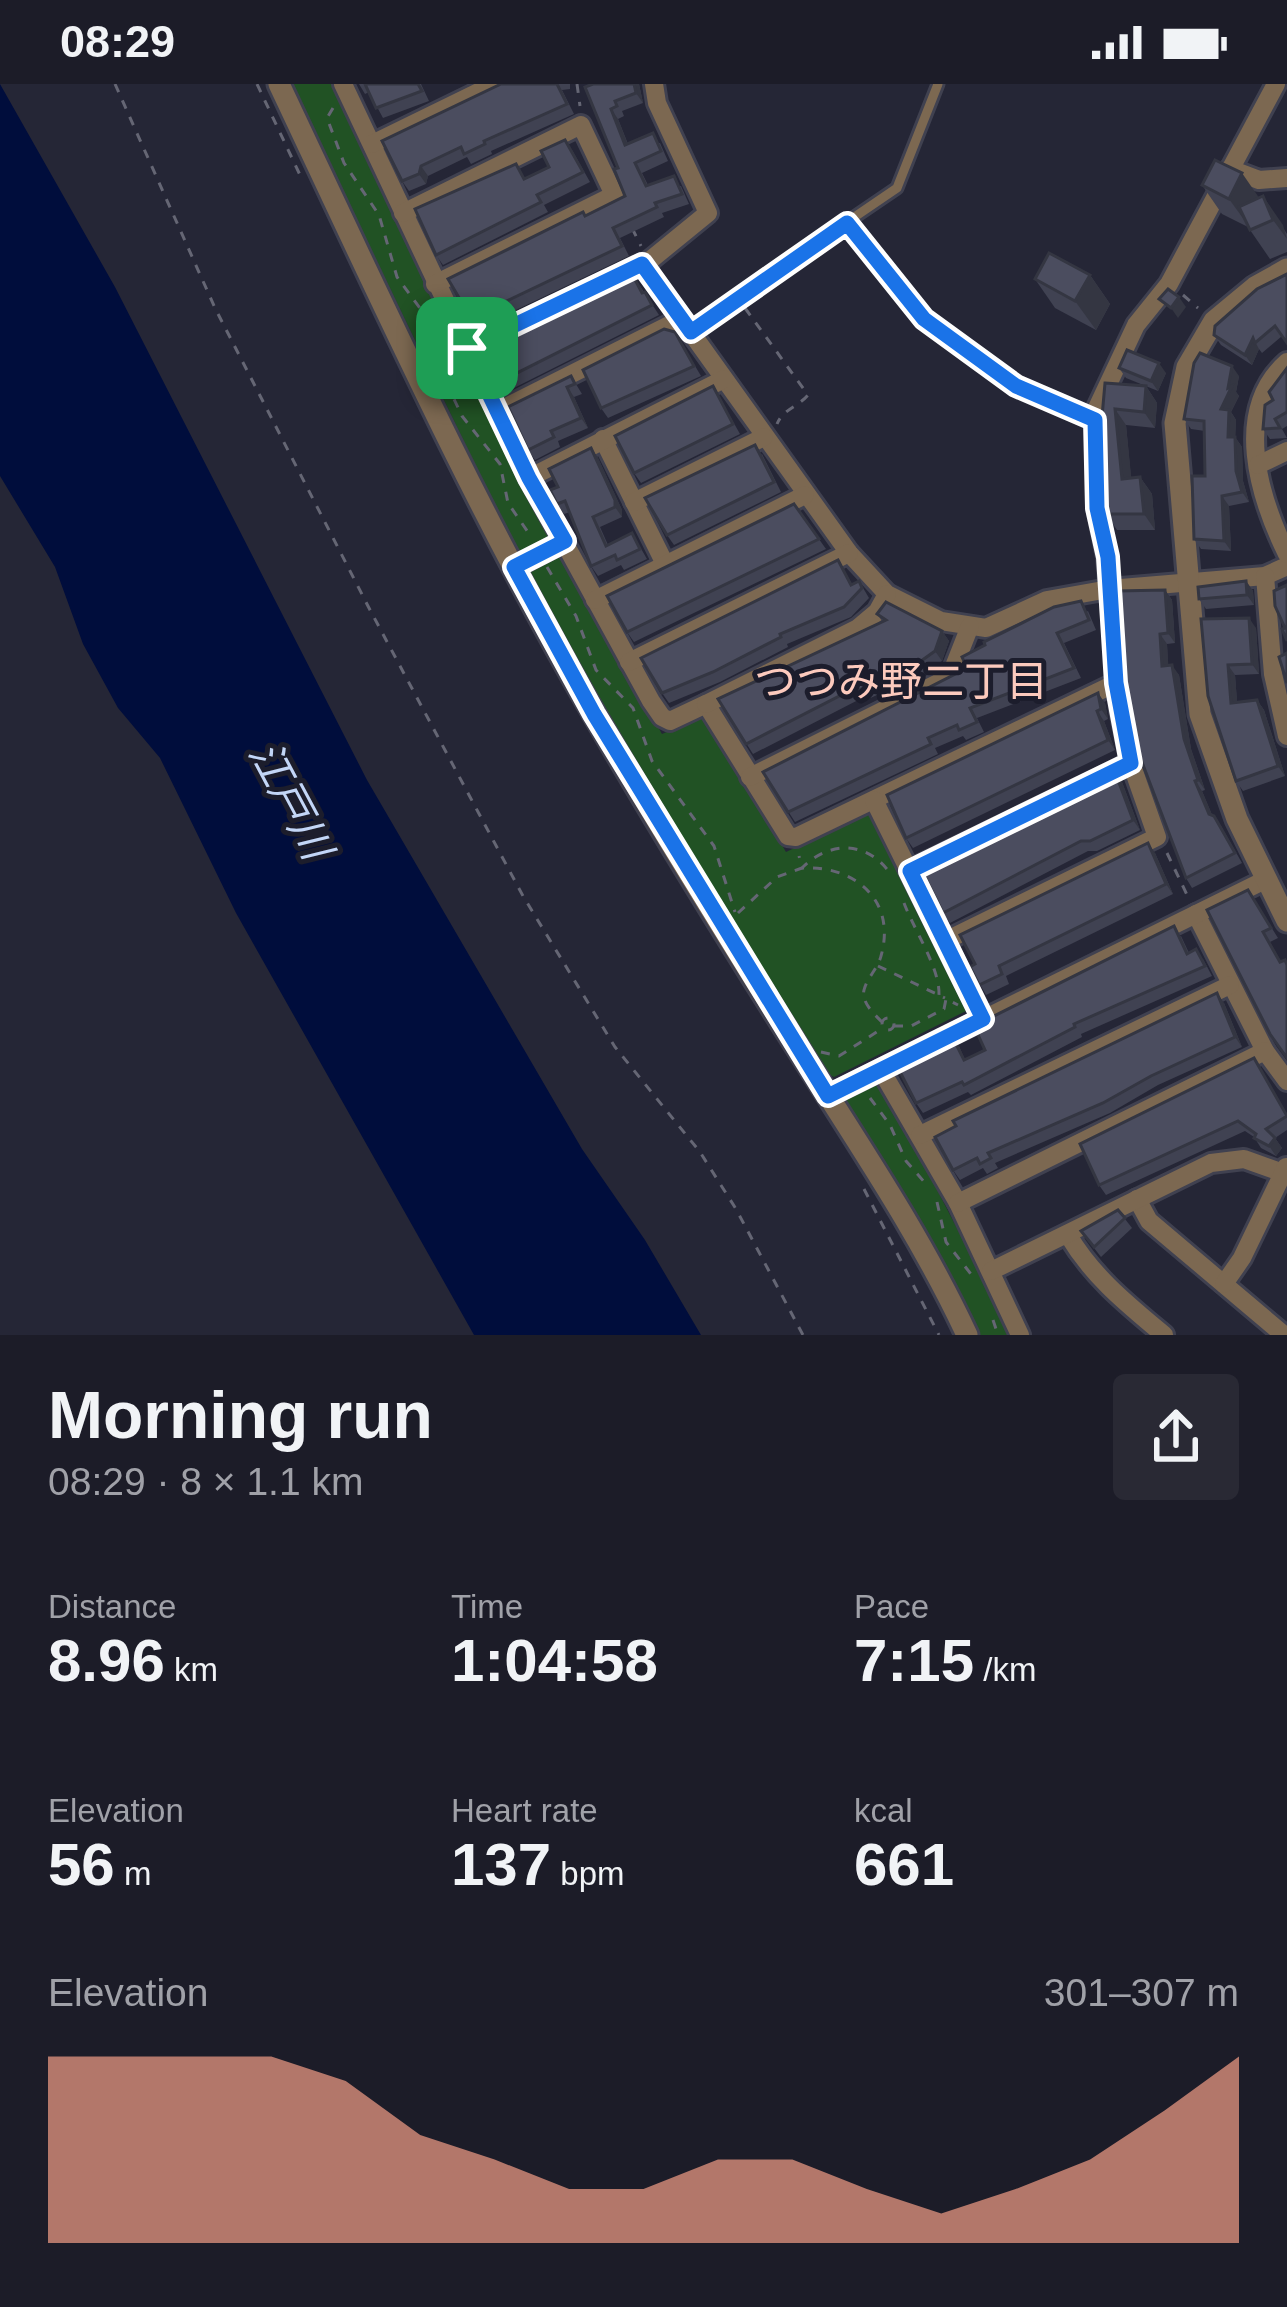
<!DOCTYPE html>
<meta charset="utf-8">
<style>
:root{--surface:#1c1c28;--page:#292934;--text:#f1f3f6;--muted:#a0a1a8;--accent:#f49e87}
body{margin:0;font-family:Helvetica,"Noto Sans JP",sans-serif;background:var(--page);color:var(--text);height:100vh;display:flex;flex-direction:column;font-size:45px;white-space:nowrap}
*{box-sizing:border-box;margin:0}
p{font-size:39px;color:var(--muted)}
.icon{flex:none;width:66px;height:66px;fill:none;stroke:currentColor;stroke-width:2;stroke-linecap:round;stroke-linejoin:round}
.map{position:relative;height:1251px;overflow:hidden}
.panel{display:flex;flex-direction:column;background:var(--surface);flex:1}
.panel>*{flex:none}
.pin{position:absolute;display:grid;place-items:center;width:102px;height:102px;color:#fff;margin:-51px;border-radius:24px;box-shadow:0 6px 18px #0006}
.round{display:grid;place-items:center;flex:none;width:126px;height:126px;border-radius:12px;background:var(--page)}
.overview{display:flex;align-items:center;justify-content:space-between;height:204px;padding:0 48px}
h1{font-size:66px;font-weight:800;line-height:90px}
.stats{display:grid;grid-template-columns:repeat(3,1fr);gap:18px;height:204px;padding:12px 48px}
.stats div{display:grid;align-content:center}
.stats b{font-size:60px;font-weight:800}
.stats small{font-size:33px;font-weight:400}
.stats p{font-size:33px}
.chart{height:336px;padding:24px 48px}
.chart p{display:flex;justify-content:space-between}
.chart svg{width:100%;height:216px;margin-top:12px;fill:var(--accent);opacity:.7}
.status{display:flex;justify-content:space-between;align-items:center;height:84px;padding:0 60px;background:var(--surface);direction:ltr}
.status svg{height:33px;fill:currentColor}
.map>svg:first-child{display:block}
.green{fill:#215224}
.water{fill:#000d3c}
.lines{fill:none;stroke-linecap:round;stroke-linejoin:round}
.service-casing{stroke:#404150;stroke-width:15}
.minor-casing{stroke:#404150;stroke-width:24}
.tertiary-casing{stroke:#404150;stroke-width:27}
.path{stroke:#656674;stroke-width:3;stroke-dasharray:9 9;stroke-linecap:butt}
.service{stroke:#7c6851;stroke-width:9}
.minor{stroke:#7c6851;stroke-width:18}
.tertiary{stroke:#7c6851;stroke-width:21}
.wall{fill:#404252}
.shaded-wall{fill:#343642}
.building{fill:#4b4d5f;stroke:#343642;stroke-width:3}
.route-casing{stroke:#fff;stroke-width:24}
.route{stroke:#1a73e8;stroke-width:15}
.labels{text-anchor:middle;stroke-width:10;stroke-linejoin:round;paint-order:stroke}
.neighbourhood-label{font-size:42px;fill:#fccabd;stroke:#1c1d2c}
.water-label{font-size:42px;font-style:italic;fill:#c3d6f7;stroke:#1c1d2c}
</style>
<div class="status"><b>08:29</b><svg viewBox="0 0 49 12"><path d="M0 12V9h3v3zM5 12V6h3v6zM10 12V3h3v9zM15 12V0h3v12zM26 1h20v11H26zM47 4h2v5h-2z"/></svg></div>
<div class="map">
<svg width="1287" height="1251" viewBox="0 0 1287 1251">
<rect width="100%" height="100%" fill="#252636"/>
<!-- green -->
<g class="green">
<polygon points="291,0 335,0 552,451 549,457 525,468 516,465"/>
<polygon points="560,469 662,650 703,632 708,634 786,768 869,728 876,732 970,922 966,927 834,993 828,990 723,829 529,490 533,480"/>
<polygon points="875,997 882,999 1012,1251 975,1251 844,1019 846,1012"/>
</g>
<!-- water -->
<polygon class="water" points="0,0 115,203 367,696 582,1065 645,1156 701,1251 474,1251 236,829 160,674 118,624 83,560 55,483 0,392"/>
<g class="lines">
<!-- service casing -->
<g class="service-casing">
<g id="service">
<polyline points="847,139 924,235 1016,302 1095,336"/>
<polyline points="737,213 897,104 938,0"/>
</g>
</g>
<!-- minor casing -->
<g class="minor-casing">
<g id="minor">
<polyline points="343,0 529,394 651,617 662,633 670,637 706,620 788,752 796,753 1116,599"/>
<polyline points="372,60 495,0"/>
<polyline points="1230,85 1259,96 1287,94"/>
<polyline points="403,129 581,41 614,111 435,200"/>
<polyline points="642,180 849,469 887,510 941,537 986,544 1047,516 1109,505 1265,492 1287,482"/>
<polyline points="467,264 648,178 708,129 657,19 654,0"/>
<path d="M1287,278C1232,327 1259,413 1287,470"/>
<polyline points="498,327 681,235"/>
<polyline points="603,355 665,480"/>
<polyline points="1258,381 1287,367"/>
<polyline points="529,394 724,295"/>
<polyline points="634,418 764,353"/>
<polyline points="515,483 565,457"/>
<polyline points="1265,492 1273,590 1287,652"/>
<polyline points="595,516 805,411"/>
<polyline points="629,578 849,469"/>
<polyline points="706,620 858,544 877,528 887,510"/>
<polyline points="750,693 938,599 953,585 970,542"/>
<polyline points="874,716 983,935"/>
<polyline points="910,786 1131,679"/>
<polyline points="1196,830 1265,967 1287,997"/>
<polyline points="945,857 1157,753 1131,679 1120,626 1107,473 1097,424 1096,326 1136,241 1169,200 1276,0"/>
<polyline points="881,986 958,1119 1020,1251"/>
<polyline points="828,1012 1267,795"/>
<polyline points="920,1051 1230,901"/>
<polyline points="1137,1115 1149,1137 1284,1251"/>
<polyline points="958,1119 1265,967"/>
<path d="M1068,1151C1093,1193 1127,1220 1164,1251"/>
<polyline points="991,1187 1211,1079 1244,1075 1283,1089"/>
<polyline points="1224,1200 1242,1174 1286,1083"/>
</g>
</g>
<!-- tertiary casing -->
<g class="tertiary-casing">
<g id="tertiary">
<path d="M279,0C380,214 478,430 597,635C662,747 731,859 801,969C859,1061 921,1152 967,1251"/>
<polyline points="1287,185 1255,203 1214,237 1187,283 1175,339 1200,630 1237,735 1287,837"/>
</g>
</g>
<!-- path -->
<g class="path">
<polyline points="115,0 215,224 369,524 523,812 615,963 700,1068 736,1125 803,1251"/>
<polyline points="257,0 300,91"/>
<polyline points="577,0 580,22"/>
<polyline points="333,24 327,34 344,79 379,131 397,193 428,235 443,292 462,332 500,380 508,419 532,454"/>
<polyline points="632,144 641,162"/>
<polyline points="1183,211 1198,224"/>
<path d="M745,224L808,311C798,323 783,325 777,340"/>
<polyline points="707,237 729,222"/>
<polyline points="547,483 576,532 596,586 633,624 652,677 714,762 735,828"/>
<polyline points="1167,769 1189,815"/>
<path d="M904,819C914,846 940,884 939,911"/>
<polyline points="738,829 777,793 802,784 799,772"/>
<polyline points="878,882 945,914"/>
<circle cx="888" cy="940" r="6"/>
<path d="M882,938C874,930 861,918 864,906C867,894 878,884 881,872C897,816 854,781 802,784C829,757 866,756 890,789"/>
<polyline points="894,942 911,942 944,925 946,915 958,921"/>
<polyline points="821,968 839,972 883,944"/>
<polyline points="870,1014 890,1041 906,1077 926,1100"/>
<polyline points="864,1105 939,1251"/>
<polyline points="937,1118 946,1158 974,1194"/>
<polyline points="993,1236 998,1251"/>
</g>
<!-- service -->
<use href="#service" class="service"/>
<!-- minor -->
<use href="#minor" class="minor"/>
<!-- tertiary -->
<use href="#tertiary" class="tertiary"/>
</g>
<!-- wall -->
<g class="wall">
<polygon points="359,0 421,0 429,17 383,34 369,8 365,10"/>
<polygon points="501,0 570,0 570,5 562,6 574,30 491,67 492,70 471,80 467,73 428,92 426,100 409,107 402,97"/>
<polygon points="593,0 639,0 643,19 622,27 624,32 618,35 628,60 660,59 668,77 642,89 648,101 681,102 689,120 662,129 664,133 620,154 629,172 478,244 471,234 586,132 625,112"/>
<polygon points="572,66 590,98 544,121 548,128 443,181 436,171 526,95 549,83"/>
<polygon points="1202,101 1259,113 1263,112 1287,150 1287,168 1270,175 1248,143 1222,130"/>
<polygon points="631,188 659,231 504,309 497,299"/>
<polygon points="1287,190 1282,252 1262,269 1259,265 1252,281 1221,261 1214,251"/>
<polygon points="1090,191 1110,220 1096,246 1055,224 1035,195"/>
<polygon points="675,248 701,292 608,334 601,324"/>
<polygon points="1119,284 1166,289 1158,307 1126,294"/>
<polygon points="1287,284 1287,342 1282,345 1287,354 1270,355 1263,345 1273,316"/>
<polygon points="571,292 582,310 574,313 588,344 558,357 560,363 535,376 528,366"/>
<polygon points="1239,292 1236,308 1239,312 1231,328 1236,336 1235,353 1242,363 1243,397 1249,418 1229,422 1231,467 1201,465 1194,455 1205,392 1205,347 1191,345 1184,335"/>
<polygon points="713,302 740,350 641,399 634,389"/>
<polygon points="1146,302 1157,319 1155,344 1126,341 1131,394 1140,393 1152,410 1155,446 1117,446 1106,430 1102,333"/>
<polygon points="591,364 598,374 622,426 622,433 600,443 608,461 632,449 647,475 624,486 621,481 598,492 591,482 570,428 564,430 557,420 558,403"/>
<polygon points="762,370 781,408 674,461 667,451"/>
<polygon points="794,420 826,465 634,558 627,548"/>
<polygon points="838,476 852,500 859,497 869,514 851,533 787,560 788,563 720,598 669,619 662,609"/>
<polygon points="1246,497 1253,507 1254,521 1206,525 1199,515"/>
<polygon points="1165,506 1172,516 1175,559 1167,560 1168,581 1179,591 1191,665 1205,706 1202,707 1212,731 1221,742 1242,779 1192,804 1186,794 1126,614"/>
<polygon points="1088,527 1096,546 1064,559 1081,594 977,634 984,648 966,656 963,652 935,664 938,670 795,738 763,688 967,584"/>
<polygon points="877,530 942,547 949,557 942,577 921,592 915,587 886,602 888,606 866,616 864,613 753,670 718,615 882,537"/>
<polygon points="1201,535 1256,544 1259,590 1235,591 1237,618 1257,616 1264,626 1285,692 1243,707 1236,697"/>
<polygon points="1105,619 1108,635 1104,637 1115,666 913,764 906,754"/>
<polygon points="1115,688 1122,698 1140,746 1097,767 1088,767 950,839 943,829"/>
<polygon points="1155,769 1173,810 1006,892 1009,900 986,911 970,883"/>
<polygon points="1248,806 1278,854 1270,858 1281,878 1287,974"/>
<polygon points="1181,852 1189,869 1203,875 1212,892 1081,950 1082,953 971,1011 968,1008 923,1029 916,1019 959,962 965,976"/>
<polygon points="1224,919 1242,963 1158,1001 1110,1029 995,1079 998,1084 987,1090 983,1084 960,1096 953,1086"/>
<polygon points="1254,974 1287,1030 1287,1046 1275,1054 1282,1064 1276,1072 1261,1064 1254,1053 1245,1047 1106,1111 1099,1101"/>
<polygon points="1118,1126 1132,1144 1101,1173 1081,1147"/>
</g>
<!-- shaded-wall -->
<g class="shaded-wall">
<polygon points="634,0 639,0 643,19 636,9"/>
<polygon points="611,25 618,35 632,71 625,61"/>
<polygon points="421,82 428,92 426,100 419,90"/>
<polygon points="1242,89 1262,118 1250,144 1229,115"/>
<polygon points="1263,112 1283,141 1287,155 1273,136"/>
<polygon points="1090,191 1110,220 1096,246 1075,217"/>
<polygon points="1179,213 1186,223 1178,234 1171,224"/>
<polygon points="1253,254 1259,265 1252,281 1245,271"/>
<polygon points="1159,279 1166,289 1158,307 1151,297"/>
<polygon points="1232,282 1239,292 1236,308 1239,312 1231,328 1236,336 1235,363 1228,353 1221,325 1228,304"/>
<polygon points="1146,302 1157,319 1155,344 1144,328"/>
<polygon points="567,303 574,313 588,344 581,334"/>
<polygon points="1115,325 1126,341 1133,411 1122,395"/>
<polygon points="1235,353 1242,363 1243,397 1249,418 1242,408 1236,387"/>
<polygon points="591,364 598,374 622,426 622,433 615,423"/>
<polygon points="1140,393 1152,410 1155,446 1144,430"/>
<polygon points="1222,412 1229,422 1231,467 1224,457"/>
<polygon points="1246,497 1253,507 1254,521 1247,511"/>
<polygon points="1165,506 1172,516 1175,559 1168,549"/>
<polygon points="1249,534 1256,544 1259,590 1252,580"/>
<polygon points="942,547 949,557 942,577 935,567"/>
<polygon points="1160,550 1167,560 1169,592 1162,582"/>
<polygon points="1172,581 1179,591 1191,665 1205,706 1198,696 1184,655"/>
<polygon points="1228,581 1235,591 1238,629 1231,619"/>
<polygon points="1098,609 1105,619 1108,635 1101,625"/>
<polygon points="1257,616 1264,626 1285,692 1278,682"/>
<polygon points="1097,627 1104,637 1115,666 1108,656"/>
<polygon points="1115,688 1122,698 1140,746 1133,736"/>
<polygon points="1195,697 1202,707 1216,740 1209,730"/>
<polygon points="1148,759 1155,769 1173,810 1166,800"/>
<polygon points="1217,909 1224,919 1242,963 1235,953"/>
<polygon points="1275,1054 1282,1064 1276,1072 1269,1062"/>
</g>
<!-- building -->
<g class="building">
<polygon points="365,0 418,0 422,7 376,24"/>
<polygon points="501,0 557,0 567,20 484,57 485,60 464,70 461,63 421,82 419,90 402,97 382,57"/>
<polygon points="593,0 634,0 636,9 615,17 617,22 611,25 625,61 653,49 661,67 635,79 646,102 674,92 682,110 655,119 657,123 613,144 622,162 471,234 448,195 583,128 585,132 625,112 614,85 618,84 585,3"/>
<polygon points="565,56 583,88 537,111 541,118 436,171 415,125 516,80 524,95 549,83 541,67"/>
<polygon points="1215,76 1242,89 1229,115 1202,101"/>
<polygon points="1263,112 1273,136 1250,146 1239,123"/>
<polygon points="1049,169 1090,191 1075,217 1035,195"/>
<polygon points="631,188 642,209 645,208 652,221 497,299 478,260"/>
<polygon points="1287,190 1287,259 1275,242 1255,259 1253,254 1245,271 1214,251 1215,242 1257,205"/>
<polygon points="1168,205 1179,213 1171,224 1159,215"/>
<polygon points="664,245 675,248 694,282 601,324 583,286"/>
<polygon points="1127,266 1159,279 1151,297 1119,284"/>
<polygon points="1200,269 1232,282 1228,304 1232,302 1221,325 1229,326 1228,353 1235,353 1236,387 1242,408 1222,412 1224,457 1194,455 1192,392 1205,392 1204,337 1184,335 1194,279"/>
<polygon points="1287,284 1287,328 1275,335 1280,344 1263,345 1265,321 1273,316 1269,308"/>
<polygon points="571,292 575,300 567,303 581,334 551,347 554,353 528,366 508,323"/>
<polygon points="1105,299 1146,302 1144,328 1115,325 1122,395 1140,393 1144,430 1106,430 1099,406 1098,333 1102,333"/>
<polygon points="713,302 733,340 634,389 615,352"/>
<polygon points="755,361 774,398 667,451 645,414"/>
<polygon points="591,364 615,416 615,423 593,433 606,462 632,449 640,465 617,476 615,471 591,482 565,417 557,420 550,406 558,403 549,385"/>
<polygon points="794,420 819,455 627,548 607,512"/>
<polygon points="838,476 851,501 859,497 862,504 844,523 780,550 781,553 713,588 662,609 641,574"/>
<polygon points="1246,497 1247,511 1199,515 1198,503"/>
<polygon points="1287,501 1287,557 1282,545 1285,544 1275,522 1274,507"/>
<polygon points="1165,506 1168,549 1160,550 1162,582 1172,581 1184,655 1198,696 1195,697 1209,730 1214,732 1235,769 1186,794 1137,665 1126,614 1117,507"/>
<polygon points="1081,517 1089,536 1057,549 1074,584 970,624 977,638 959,646 957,641 928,654 931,660 788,728 763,688 967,584 962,573 985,561 984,558 1054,523"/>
<polygon points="886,518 942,547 935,567 914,582 908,577 879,592 881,596 859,606 857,603 746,660 718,615 886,536 877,530"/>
<polygon points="1249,534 1252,580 1228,581 1231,619 1257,616 1278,682 1236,697 1208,612 1201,535"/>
<polygon points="1287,569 1287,599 1279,573"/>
<polygon points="1098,609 1101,625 1097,627 1108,656 906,754 887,711"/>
<polygon points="1115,688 1133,736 1090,757 1081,757 943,829 920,783"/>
<polygon points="1148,759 1166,800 999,882 1002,890 979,901 970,883 975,880 960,851"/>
<polygon points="1248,806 1271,844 1263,848 1280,878 1285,876 1287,881 1287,974 1270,950 1207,826"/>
<polygon points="1174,842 1187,870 1196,865 1205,882 1074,940 1075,943 964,1001 962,998 916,1019 896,980 952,952 964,976 985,966 974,942"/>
<polygon points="1217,909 1235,953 1151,992 1103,1019 988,1069 991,1074 980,1080 977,1074 953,1086 935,1053 956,1042 953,1037"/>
<polygon points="1254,974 1287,1032 1266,1045 1275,1054 1269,1062 1254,1054 1256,1050 1238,1037 1099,1101 1080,1060"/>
<polygon points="1118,1126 1125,1134 1094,1163 1081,1147"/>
</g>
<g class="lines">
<!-- route casing -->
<g class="route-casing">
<polygon id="route" points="847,139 924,235 1016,302 1095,336 1097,424 1108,473 1116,599 1131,679 910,787 983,935 828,1012 594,630 514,483 565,457 529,394 467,264 642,180 691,248"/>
</g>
<!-- route -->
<use href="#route" class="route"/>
</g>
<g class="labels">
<!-- neighbourhood labels -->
<g class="neighbourhood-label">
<text x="901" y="612">つつみ野二丁目</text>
</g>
<!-- water labels -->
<g class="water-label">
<text transform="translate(291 716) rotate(62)" y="15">江戸川</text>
</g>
</g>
</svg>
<div class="pin" style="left:467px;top:264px;background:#1e9e55"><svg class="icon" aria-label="arrive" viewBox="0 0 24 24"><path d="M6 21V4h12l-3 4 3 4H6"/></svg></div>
</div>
<section class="panel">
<div class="overview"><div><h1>Morning run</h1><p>08:29 · 8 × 1.1 km</p></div><a class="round"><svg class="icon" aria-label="share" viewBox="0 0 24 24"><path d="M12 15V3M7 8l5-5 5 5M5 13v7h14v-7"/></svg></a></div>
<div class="stats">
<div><p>Distance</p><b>8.96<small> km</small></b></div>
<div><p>Time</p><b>1:04:58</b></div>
<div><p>Pace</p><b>7:15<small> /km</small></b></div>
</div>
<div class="stats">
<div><p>Elevation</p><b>56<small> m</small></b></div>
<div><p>Heart rate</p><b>137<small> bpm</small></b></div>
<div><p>kcal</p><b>661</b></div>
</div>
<div class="chart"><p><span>Elevation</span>301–307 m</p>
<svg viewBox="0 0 160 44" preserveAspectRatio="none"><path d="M0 44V6L10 6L20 6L30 6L40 11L50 22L60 27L70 33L80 33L90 27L100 27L110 33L120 38L130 33L140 27L150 17L160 6V44z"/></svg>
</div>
</section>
